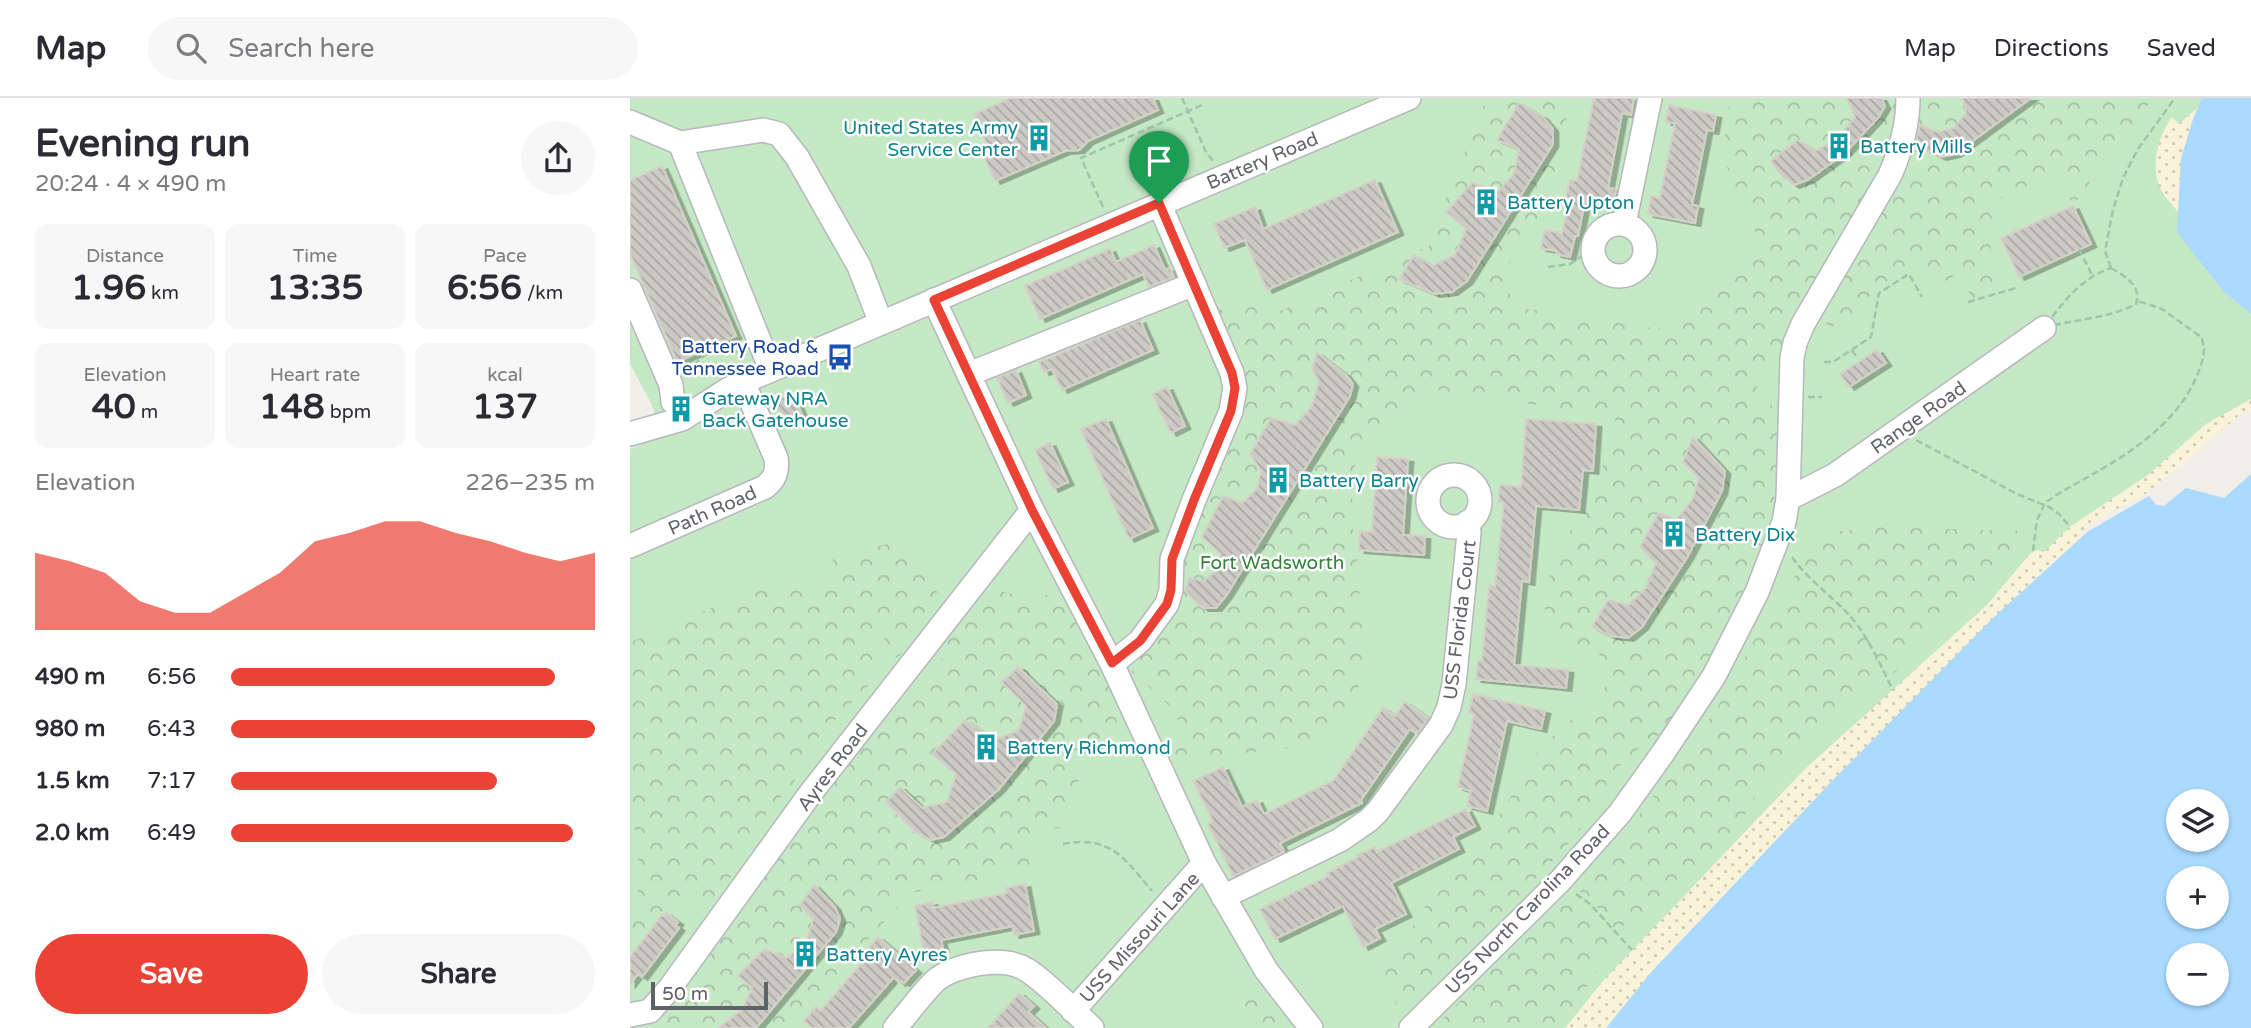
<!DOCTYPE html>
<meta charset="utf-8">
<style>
:root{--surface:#fff;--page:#f7f7f7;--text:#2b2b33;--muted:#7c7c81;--line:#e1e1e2;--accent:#ea4335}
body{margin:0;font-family:"Varela Round",sans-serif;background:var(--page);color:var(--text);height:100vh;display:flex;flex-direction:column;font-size:26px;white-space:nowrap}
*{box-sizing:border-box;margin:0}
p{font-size:23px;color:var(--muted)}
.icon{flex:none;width:38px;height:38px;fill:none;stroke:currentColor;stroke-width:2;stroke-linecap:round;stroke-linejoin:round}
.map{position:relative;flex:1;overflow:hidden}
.side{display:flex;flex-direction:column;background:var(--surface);width:630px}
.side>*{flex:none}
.controls{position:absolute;left:1536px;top:691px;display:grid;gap:14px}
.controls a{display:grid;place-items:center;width:63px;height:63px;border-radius:50%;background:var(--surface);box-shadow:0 2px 5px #0004;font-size:35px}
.scale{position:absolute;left:21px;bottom:18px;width:117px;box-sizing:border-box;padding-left:7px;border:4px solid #5f6368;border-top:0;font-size:19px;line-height:24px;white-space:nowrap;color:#5f6368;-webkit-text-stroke:5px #fff;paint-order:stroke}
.pin{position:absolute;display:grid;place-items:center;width:60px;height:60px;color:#fff;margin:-72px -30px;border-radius:50% 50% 50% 0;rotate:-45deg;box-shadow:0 0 7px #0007}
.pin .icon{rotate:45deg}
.round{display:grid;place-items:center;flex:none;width:74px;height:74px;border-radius:37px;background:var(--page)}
.headline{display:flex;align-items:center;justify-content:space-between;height:119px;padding:0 35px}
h1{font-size:38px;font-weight:800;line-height:52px}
.metrics{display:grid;grid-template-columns:repeat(3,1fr);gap:10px;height:119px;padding:7px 35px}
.metrics div{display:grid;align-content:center;border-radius:14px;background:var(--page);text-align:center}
.metrics b{font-size:35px;font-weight:800}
.metrics small{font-size:19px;font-weight:400}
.metrics p{font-size:19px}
.chart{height:196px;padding:14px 35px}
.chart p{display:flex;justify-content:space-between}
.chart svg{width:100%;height:126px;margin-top:7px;fill:var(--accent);opacity:.7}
.cta{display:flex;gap:14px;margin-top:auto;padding:14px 35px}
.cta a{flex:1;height:80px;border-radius:42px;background:var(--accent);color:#fff;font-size:28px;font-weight:800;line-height:80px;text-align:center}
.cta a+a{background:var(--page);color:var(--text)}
ul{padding:0 35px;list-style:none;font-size:23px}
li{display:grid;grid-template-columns:112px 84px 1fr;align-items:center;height:52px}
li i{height:18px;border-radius:9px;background:var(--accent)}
header{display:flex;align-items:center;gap:42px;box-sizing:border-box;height:98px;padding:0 35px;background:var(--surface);border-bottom:2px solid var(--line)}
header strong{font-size:33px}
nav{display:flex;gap:38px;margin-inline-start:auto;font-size:24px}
.search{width:490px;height:63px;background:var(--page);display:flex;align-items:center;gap:18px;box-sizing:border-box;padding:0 24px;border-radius:38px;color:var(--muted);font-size:26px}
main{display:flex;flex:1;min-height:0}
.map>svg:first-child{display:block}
.green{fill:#c5e8c5}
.forest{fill:url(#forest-crowns)}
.sand{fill:url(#sand-dots)}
.water{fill:#aadaff;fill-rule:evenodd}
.pier{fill:#f1efe8}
.building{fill:url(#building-back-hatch);stroke:#d6d1c6;stroke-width:2;filter:url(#shadow)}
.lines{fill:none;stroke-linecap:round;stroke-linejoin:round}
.minor-casing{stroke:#b5b8bc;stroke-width:26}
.path{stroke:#9cc7a9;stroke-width:2.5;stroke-dasharray:7 3.5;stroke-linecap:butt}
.minor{stroke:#fff;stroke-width:23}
.route-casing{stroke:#fff;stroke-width:14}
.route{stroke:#ea4335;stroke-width:9}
.labels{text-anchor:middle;stroke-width:5;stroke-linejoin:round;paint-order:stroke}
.culture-label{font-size:19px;fill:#0d838f;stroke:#fff;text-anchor:start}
.street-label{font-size:19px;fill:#5f6368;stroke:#fff}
.transit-label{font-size:19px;fill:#164399;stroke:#fff;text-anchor:end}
.park-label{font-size:19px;fill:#348238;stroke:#fff}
</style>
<header>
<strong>Map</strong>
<div class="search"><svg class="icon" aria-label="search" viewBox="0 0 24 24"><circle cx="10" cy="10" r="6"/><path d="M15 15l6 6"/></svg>Search here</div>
<nav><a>Map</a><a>Directions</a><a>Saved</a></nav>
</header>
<main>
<section class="side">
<div class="headline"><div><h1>Evening run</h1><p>20:24 · 4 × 490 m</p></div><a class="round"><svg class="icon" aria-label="share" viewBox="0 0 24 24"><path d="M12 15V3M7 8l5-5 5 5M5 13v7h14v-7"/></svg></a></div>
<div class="metrics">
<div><p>Distance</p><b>1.96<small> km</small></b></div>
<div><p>Time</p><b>13:35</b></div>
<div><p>Pace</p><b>6:56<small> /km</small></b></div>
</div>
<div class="metrics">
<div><p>Elevation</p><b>40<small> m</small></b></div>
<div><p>Heart rate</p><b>148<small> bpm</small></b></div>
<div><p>kcal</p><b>137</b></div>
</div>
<div class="chart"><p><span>Elevation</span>226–235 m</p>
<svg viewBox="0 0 160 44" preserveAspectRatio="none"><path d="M0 44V17L10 20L20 24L30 34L40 38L50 38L60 31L70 24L80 13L90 10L100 6L110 6L120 10L130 13L140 17L150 20L160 17V44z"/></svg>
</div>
<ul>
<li><b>490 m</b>6:56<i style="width:89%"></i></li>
<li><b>980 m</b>6:43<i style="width:100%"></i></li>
<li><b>1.5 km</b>7:17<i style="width:73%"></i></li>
<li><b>2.0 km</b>6:49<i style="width:94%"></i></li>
</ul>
<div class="cta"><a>Save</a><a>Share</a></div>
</section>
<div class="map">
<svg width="1621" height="930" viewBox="0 0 1621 930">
<defs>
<pattern id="forest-crowns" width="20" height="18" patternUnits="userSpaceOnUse" patternTransform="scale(1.75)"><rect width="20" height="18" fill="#c5e8c5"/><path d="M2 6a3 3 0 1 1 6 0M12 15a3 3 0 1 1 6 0" fill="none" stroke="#a3c0a4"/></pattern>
<pattern id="sand-dots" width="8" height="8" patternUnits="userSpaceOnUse" patternTransform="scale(1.75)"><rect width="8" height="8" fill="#fbf3d9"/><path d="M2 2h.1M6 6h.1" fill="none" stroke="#cec8b4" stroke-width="1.8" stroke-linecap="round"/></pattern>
<pattern id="building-back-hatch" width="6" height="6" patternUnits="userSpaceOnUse" patternTransform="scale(1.75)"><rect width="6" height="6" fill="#cccac5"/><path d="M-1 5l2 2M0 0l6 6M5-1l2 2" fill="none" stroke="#a9a8a4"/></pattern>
<filter id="shadow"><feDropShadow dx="5.5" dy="3" stdDeviation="0" flood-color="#0004"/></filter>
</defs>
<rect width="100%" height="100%" fill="#f1efe8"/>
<!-- green -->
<polygon class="green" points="0,0 1572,0 1594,194 1621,216 1621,315 976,930 0,930 0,351 31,337 22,307 0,266"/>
<!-- forest -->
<g class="forest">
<path d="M857,0H939C936,40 922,107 899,141C891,153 880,163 871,174L885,209L1028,231L1131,147L1092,57L1099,8V0H1270L1261,53L1154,254L1144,261L1141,272L1127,283L1128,303L1141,306L1152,326L1151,406L1122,493L1040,631L1016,644L986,671L979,673L975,678L977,693L974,702L932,753L831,857L829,873L790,909L775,911L767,907L762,899L754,868L759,860L769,851L798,804L874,711L909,651L938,624L963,608L984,575L968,555L913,534L917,485L931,445L964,402L986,319L794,290L726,359L721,415L728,468L734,570L723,607L708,633L692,645L672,649L580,658L547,674L536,651C544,644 551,627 546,616C540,606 512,583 502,574L501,568L547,473L612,307L583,215L618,199C630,211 636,215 653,212L803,146L808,119Z"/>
<polygon points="1297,0 1524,0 1493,37 1443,108 1427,74 1356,107 1367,131 1362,134 1360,159 1372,191 1342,200 1329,175 1305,189 1289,166 1265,180 1248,187 1219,225 1200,229 1186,219 1286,9"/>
<polygon points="1246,429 1388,433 1387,443 1350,496 1299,540 1263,576 1237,594 1217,615 1172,648 1165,662 1152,676 1132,687 1109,727 1081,752 1074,766 1051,776 1017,818 985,831 965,806 946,790 994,736 1054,660 1092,602 1131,530 1165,478 1187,436"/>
<path d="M269,443L278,448L309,497C307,512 278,555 264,561C254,552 256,536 247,528L243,529L241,535L248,574L244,582L190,637L164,684L114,742L99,763L101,779L95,790L76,805L62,807L45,801L10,798C0,784 9,767 9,750C9,740 5,731 0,723V544L51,525L123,489L203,485L206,476L202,460Z"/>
<path d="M352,489L406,501L432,491L485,600L480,609L487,619L485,633C477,638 467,641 462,648C443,672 453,706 429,730L395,737L400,769L397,772L281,795L161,925V930H33L30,922L33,914L263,602L288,588L303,573L314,557L318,534Z"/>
<polygon points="942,799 957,806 985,840 977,857 946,906 933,922 921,930 803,930 915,819"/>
<path d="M0,802C20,810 52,803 49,830L32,817L0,859Z"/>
<path d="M614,885H620C636,897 657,908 658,930H624C622,914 610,904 610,889Z"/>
</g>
<!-- sand -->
<g class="sand">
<path d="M1579,0L1563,130C1554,119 1533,100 1529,87C1521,64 1529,37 1542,19L1549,26Z"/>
<polygon points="1621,301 1621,455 1121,930 935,930 974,882 1174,672 1357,507 1400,456 1407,452 1414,454 1441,428 1518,377 1576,326"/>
</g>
<!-- water -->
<g class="water">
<polygon points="1572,0 1621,0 1621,216 1594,194 1547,134 1551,60 1563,21"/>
<path d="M1621,315V930H976L1023,872L1203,682L1365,518L1465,427L1519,397ZM1549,704H1587V742H1549ZM1549,780H1587V819H1549ZM1549,858H1587V896H1549Z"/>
</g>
<!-- pier -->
<polygon class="pier" points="1621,312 1621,376 1594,400 1556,390 1534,408 1526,407 1519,398 1445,441 1463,424 1517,395 1611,316"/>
<!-- building -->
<g class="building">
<polygon points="381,0 523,0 528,12 458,43 449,52 435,53 365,83 350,50 357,47 344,16"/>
<polygon points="964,0 1004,0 1001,17 992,15 978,90 986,91 983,108 955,103 948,138 945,138 940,159 926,156 926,153 911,150 915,132 932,135 940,100 936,99 940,82 947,83"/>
<polygon points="1217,0 1251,0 1255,8 1248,20 1214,56 1179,81 1164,87 1151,77 1141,63 1167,42 1185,53 1206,42 1225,19"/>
<polygon points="1333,0 1401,0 1325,56 1311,59 1295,52 1286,44 1290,27 1307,34 1324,30 1336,15"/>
<polygon points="889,5 913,19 923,31 923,46 837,183 822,194 805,196 769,181 784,157 802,168 825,157 836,131 816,114 842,85 869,93 884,75 889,51 867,42"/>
<polygon points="1039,7 1086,17 1083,33 1077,32 1062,107 1068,108 1065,125 1018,116 1021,98 1030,100 1045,25 1036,24"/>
<polygon points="32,68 106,238 47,264 0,156 0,82"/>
<polygon points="745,82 768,134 637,192 615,142 594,150 584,126 625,109 633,131"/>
<polygon points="1443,108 1461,146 1389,179 1371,140"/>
<polygon points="524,147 535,172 540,170 544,179 519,189 513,176 410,221 395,188 480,151 486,164"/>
<polygon points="510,222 523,252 432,292 422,271 414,274 409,264"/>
<polygon points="1247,252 1256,265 1219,289 1210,276"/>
<polygon points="687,255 716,277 723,286 720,298 596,498 586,510 573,510 556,494 559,480 574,483 586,473 591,456 572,439 593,398 612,405 627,391 631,373 620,356 641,320 665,327 682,308 689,283 682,271"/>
<polygon points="386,272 396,297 378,305 367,280"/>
<polygon points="537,289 555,328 541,335 522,296"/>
<polygon points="160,296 161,300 166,302 172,317 162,321 150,316 144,303"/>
<polygon points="476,321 523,430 499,441 451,331"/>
<polygon points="896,321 966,326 963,373 953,372 949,412 906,408 899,484 892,483 884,567 938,572 936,590 846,581 848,563 852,563 859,488 865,488 874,405 868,404 870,387 891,389"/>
<polygon points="1063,339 1095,373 1092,393 1058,458 1012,529 998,540 981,538 962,529 978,502 999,507 1016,490 1026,465 1010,449 1029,414 1046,422 1062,402 1069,380 1053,364"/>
<polygon points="420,345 438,384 423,391 405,352"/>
<polygon points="747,359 778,361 773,437 795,438 794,457 729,452 730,433 742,434"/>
<polygon points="388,569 427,606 424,623 369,691 314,739 301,742 285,734 256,704 270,689 292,710 317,704 326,676 302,656 335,622 365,642 389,632 396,608 372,584"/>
<polygon points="843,596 915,613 911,631 877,623 857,713 837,708 841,693 828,689 844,616 839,615"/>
<polygon points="775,604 798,620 787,636 780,631 731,702 732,705 650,745 654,754 603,778 578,726 583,723 563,683 593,669 612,709 627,702 634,716 703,683 753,610 765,618"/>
<polygon points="836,711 845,728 823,739 829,751 761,785 776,816 745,831 750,840 733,849 713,808 645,841 630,811 698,778 697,775 728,759 727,757 745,749 747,754"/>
<polygon points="395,786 404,833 384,837 383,828 311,842 313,851 294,854 285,808 302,804 303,810 377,795 376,790"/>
<polygon points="184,787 205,809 210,821 206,834 126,930 88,930 113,911 122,889 108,878 134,851 156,860 176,845 183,821 170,807"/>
<polygon points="36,815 48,824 46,827 49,830 12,879 8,876 0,886 0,859 32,817 34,818"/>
<polygon points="248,839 286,872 274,885 272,883 270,885 264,879 219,930 182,930 174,923 186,909 190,913 238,858 234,855"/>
<polygon points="389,895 404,908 398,914 416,930 358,930"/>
</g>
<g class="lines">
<!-- minor casing -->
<g class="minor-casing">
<g id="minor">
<polyline points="0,24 50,45 133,32 149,36 167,59 229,168 251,225"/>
<polyline points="50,45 141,272"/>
<polyline points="994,126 1020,0"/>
<circle cx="989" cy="152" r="26"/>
<polyline points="0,192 41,287 43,304"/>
<polyline points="304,202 402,412 482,566 574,765 636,872 681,930"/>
<polyline points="339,276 564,186"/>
<polyline points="0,336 52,321 99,291 113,284 779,0"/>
<circle cx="824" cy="403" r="26"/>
<polyline points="1158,401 1205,377 1414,230"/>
<path d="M0,448L135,389C145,381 148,373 146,360L113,284"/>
<polyline points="482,566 510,543 537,506 541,492 542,461 564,402 601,313 605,290 602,275 529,105"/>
<polyline points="593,799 710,742 739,722 748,713 811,627 819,609 824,586 839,435 838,424"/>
<polyline points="443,913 574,765"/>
<polyline points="0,917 20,913 40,890 180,696 402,412"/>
<path d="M265,930C278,915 290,898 304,884C323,866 374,857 397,872C419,886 442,912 462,930"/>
<path d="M781,930L930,783L990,715L1033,655L1084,578L1127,494L1154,424L1158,401L1162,260L1165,245L1173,226L1260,77C1271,52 1278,28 1278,0"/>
</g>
</g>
<!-- path -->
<g class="path">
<polyline points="552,0 576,54 583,63"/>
<polyline points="473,109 451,60 572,7"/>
<polyline points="1449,151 1462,177"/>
<polyline points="918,169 940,166 952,158"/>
<path d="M1481,170C1495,178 1512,188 1506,206C1477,221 1444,221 1414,230C1432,205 1451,180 1481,170Z"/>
<polyline points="1481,170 1475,153 1483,112 1493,80 1508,51 1545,0"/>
<polyline points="1338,204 1386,190"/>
<polyline points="1222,252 1228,261"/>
<polyline points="1194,264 1203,264 1241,239 1249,195 1279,176 1292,199"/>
<polyline points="56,274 79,253 114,254"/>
<polyline points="1178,299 1192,299"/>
<polyline points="1286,342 1387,396 1419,409 1429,416 1440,429"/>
<path d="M1403,453L1407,422L1415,405C1428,395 1442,388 1456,380C1501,355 1549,324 1568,275C1573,262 1577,252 1571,239L1532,211L1508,203"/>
<path d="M1162,459C1178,482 1201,497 1219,517C1238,537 1250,567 1263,592"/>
<path d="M433,746C481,737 494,760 522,793"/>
<polyline points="946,796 960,806 1002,852"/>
</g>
<!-- minor -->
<use href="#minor" class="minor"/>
</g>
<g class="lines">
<!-- route casing -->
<g class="route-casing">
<polygon id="route" points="529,105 602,275 605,290 601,313 564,402 542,461 541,492 537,506 510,543 482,565 402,412 304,202"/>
</g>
<!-- route -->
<use href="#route" class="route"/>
</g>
<!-- icons -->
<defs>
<g id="building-bare" transform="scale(2.1)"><path d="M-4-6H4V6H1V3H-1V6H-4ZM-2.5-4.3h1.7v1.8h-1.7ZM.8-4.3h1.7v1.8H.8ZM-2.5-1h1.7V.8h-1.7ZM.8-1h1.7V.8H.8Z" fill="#0f9aa8" stroke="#fff" stroke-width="2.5" paint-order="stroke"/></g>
<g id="bus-bare" transform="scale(2.1)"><path d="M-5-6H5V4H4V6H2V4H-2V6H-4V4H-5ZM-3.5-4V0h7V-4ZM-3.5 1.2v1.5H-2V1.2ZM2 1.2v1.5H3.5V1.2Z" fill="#1a4fb4" stroke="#fff" stroke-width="2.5" paint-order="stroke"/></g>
</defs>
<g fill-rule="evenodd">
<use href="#building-bare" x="409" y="40"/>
<use href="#building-bare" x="1209" y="48"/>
<use href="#building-bare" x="856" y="104"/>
<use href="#bus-bare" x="210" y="259"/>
<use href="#building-bare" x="51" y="311"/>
<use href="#building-bare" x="648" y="382"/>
<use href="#building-bare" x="1044" y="436"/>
<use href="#building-bare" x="356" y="649"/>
<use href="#building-bare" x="175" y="856"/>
</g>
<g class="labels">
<!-- culture labels -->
<g class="culture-label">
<text x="388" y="36" text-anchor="end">United States Army<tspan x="388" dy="22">Service Center</tspan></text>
<text x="1230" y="55">Battery Mills</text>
<text x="877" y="111">Battery Upton</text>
<text x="72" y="307">Gateway NRA<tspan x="72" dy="22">Back Gatehouse</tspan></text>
<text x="669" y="389">Battery Barry</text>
<text x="1065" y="443">Battery Dix</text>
<text x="377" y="656">Battery Richmond</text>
<text x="196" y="863">Battery Ayres</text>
</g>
<!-- street labels -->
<g class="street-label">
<text transform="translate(632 62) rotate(-23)" y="7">Battery Road</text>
<text transform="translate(1288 319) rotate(-35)" y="7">Range Road</text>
<text transform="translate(82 412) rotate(-24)" y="7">Path Road</text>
<text transform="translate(829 522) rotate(-83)" y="7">USS Florida Court</text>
<text transform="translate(202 669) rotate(-53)" y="7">Ayres Road</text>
<text transform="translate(897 811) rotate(-46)" y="7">USS North Carolina Road</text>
<text transform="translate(509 839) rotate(-48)" y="7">USS Missouri Lane</text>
</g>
<!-- transit labels -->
<g class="transit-label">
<text x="189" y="255">Battery Road &amp;<tspan x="189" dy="22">Tennessee Road</tspan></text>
</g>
<!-- park labels -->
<g class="park-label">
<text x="642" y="471">Fort Wadsworth</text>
</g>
</g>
</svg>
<div class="controls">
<a><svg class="icon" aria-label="layers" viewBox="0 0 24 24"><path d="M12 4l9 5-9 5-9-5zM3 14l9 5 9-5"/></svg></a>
<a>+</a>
<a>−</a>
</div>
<div class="scale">50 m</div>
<div class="pin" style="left:529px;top:105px;background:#1e9e55"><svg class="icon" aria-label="arrive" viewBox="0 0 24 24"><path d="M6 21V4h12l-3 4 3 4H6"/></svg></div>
</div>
</main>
